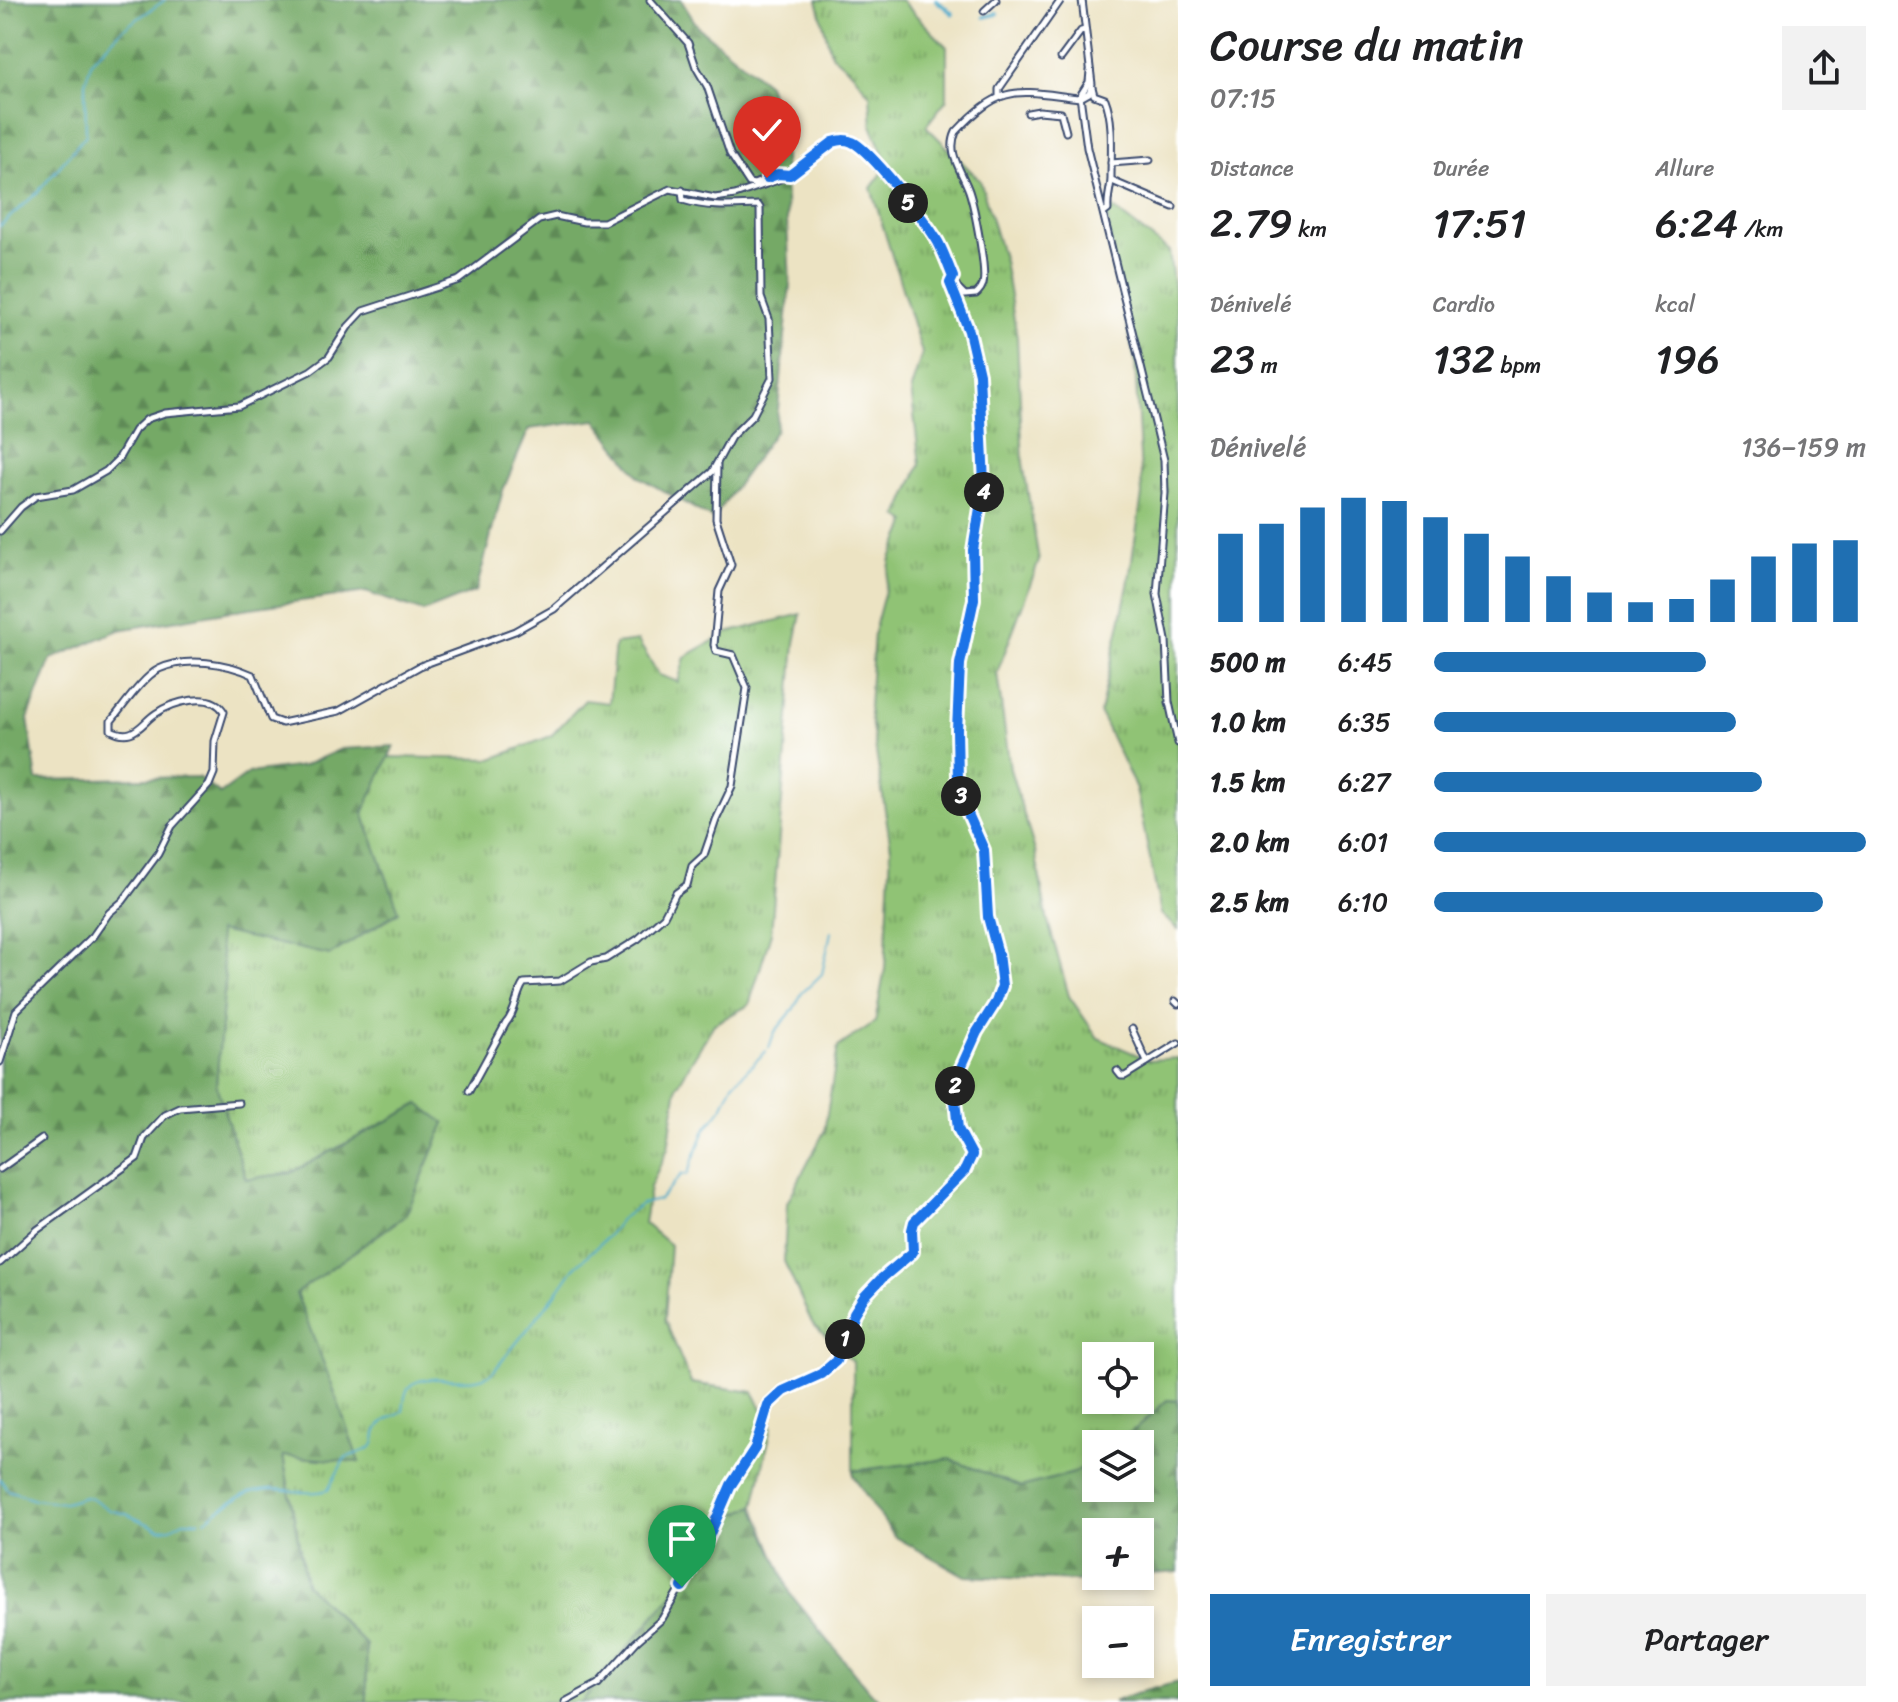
<!DOCTYPE html>
<html lang="fr">
<meta charset="utf-8">
<style>
:root{--surface:#fff;--page:#f2f2f2;--text:#202124;--muted:#757577;--accent:#1f6fb2}
body{margin:0;font-family:Sriracha,sans-serif;background:var(--page);color:var(--text);height:100vh;display:flex;flex-direction:column;font-size:30px;white-space:nowrap}
*{box-sizing:border-box;margin:0}
p{font-size:26px;color:var(--muted)}
.icon{flex:none;width:44px;height:44px;fill:none;stroke:currentColor;stroke-width:2;stroke-linecap:round;stroke-linejoin:round}
.map{position:relative;flex:1;overflow:hidden}
.side{display:flex;flex-direction:column;background:var(--surface);width:720px}
.side>*{flex:none}
.controls{position:absolute;left:1082px;top:1342px;display:grid;gap:16px}
.controls a{display:grid;place-items:center;width:72px;height:72px;border-radius:0px;background:var(--surface);box-shadow:0 4px 12px #0003;font-size:40px}
.pin{position:absolute;display:grid;place-items:center;width:68px;height:68px;color:#fff;margin:-82px -34px;border-radius:50% 50% 50% 0;rotate:-45deg;box-shadow:0 0 8px #0007}
.pin .icon{rotate:45deg}
.km{position:absolute;width:40px;height:40px;margin:-20px;border-radius:50%;background:#222;color:#fff;font-size:22px;line-height:40px;text-align:center}
.round{display:grid;place-items:center;flex:none;width:84px;height:84px;border-radius:0px;background:var(--page)}
.headline{display:flex;align-items:center;justify-content:space-between;height:136px;padding:0 32px}
h1{font-size:44px;font-weight:600;line-height:60px}
.stats{display:grid;grid-template-columns:repeat(3,1fr);gap:12px;height:136px;padding:8px 32px}
.stats div{display:grid;align-content:center}
.stats b{font-size:40px;font-weight:600}
.stats small{font-size:22px;font-weight:400}
.stats p{font-size:22px}
.chart{height:224px;padding:16px 32px}
.chart p{display:flex;justify-content:space-between}
.chart svg{width:100%;height:144px;margin-top:8px;stroke:var(--accent);stroke-width:6}
.action{display:flex;gap:16px;margin-top:auto;padding:16px 32px}
.action a{flex:1;height:92px;border-radius:0px;background:var(--accent);color:#fff;font-size:32px;font-weight:600;line-height:92px;text-align:center}
.action a+a{background:var(--page);color:var(--text)}
ul{padding:0 32px;list-style:none;font-size:26px}
li{display:grid;grid-template-columns:128px 96px 1fr;align-items:center;height:60px}
li i{height:20px;border-radius:10px;background:var(--accent)}
main{display:flex;flex:1;min-height:0}
.map>svg:first-child{display:block}
.grass{fill:url(#grass-tufts);stroke:#567969;stroke-width:2;fill-rule:evenodd}
.forest{fill:url(#forest-firs);stroke:#486c62;stroke-width:2}
.lines{fill:none;stroke-linecap:round;stroke-linejoin:round}
.stream{stroke:#4aa9c9;stroke-width:2}
.canal{stroke:#4aa9c9;stroke-width:4}
.minor-casing{stroke:#3a4a6d;stroke-width:9}
.minor{stroke:#fff;stroke-width:5}
.route-casing{stroke:#fff;stroke-width:16}
.route{stroke:#1a73e8;stroke-width:10}
</style>
<main>
<div class="map">
<svg width="1178" height="1702" viewBox="0 0 1178 1702">
<defs>
<pattern id="grass-tufts" width="24" height="20" patternUnits="userSpaceOnUse" patternTransform="scale(2)"><rect width="24" height="20" fill="#90c374"/><path d="M3 7l-1-3M5 7V3M7 7l1-3M15 17l-1-3M17 17v-4M19 17l1-3" fill="none" stroke="#759f62"/></pattern>
<pattern id="forest-firs" width="22" height="20" patternUnits="userSpaceOnUse" patternTransform="scale(2)"><rect width="22" height="20" fill="#74a966"/><path d="M5 1l3.5 6h-7zM16 11l3.5 6h-7z" fill="#5e8a57"/></pattern>
</defs>
<rect width="100%" height="100%" fill="#fff"/>
<filter id="ink" filterUnits="userSpaceOnUse"><feTurbulence type="fractalNoise" baseFrequency=".0125" numOctaves="2"/><feDisplacementMap in="SourceGraphic" scale="16" xChannelSelector="R" yChannelSelector="G"/><feConvolveMatrix kernelMatrix="1 2 1 2 8 2 1 2 1" color-interpolation-filters="sRGB"/></filter>
<filter id="wash" filterUnits="userSpaceOnUse"><feTurbulence type="fractalNoise" baseFrequency=".006" numOctaves="4" result="noise"/><feDisplacementMap in="SourceGraphic" scale="32" xChannelSelector="R" yChannelSelector="G"/><feGaussianBlur stdDeviation="1.8" result="paint"/><feColorMatrix in="noise" values="0 0 0 0 0 0 0 0 0 0 0 0 0 0 0 0 0 1.4 0 .05"/><feComposite in="paint" operator="in"/></filter>
<g filter="url(#wash)">
<rect width="100%" height="100%" fill="#ece3c3"/>
<!-- grass -->
<g class="grass">
<path d="M817,0H901L947,47V99L926,126L980,180L1004,261L1017,337L1023,463L1039,561L997,673L1010,769L1035,851L1047,918L1069,996L1098,1038L1149,1060L1178,1058V1401L1167,1400L1138,1427L1114,1444H1096V1457L1075,1473L1021,1487L949,1459L853,1471V1362L812,1323L784,1261L787,1203L824,1132L838,1047L875,1022L885,969L891,848L869,707L874,632L885,590L891,558L907,522L898,516L920,465L911,389L922,353L871,188L888,165L872,128L870,95L852,72L831,54ZM1096,1356H1140V1400H1096Z"/>
<polygon points="1105,202 1169,251 1178,320 1178,930 1161,914 1136,789 1100,713 1128,586 1142,495 1135,361 1114,267"/>
<polygon points="801,614 795,643 771,933 749,1005 714,1024 677,1086 668,1148 650,1187 644,1223 670,1245 665,1320 691,1383 753,1392 772,1426 754,1506 728,1517 675,1592 581,1702 367,1702 366,1645 306,1584 283,1455 358,1462 330,1380 296,1293 406,1215 419,1104 291,1173 246,1179 216,1085 225,981 218,930 330,955 399,912 363,813 388,757 492,759 551,736 585,700 609,703 615,644 638,641 659,675 678,682 685,657 727,633"/>
</g>
<!-- forest -->
<g class="forest">
<polygon points="0,0 681,0 698,27 768,84 783,134 790,285 776,430 713,519 639,477 596,420 529,429 503,490 476,591 423,612 366,592 243,609 119,630 51,659 28,719 37,780 198,777 220,794 249,773 303,766 341,749 394,746 363,813 399,911 330,955 218,931 225,981 216,1085 246,1179 291,1173 419,1104 445,1123 406,1215 296,1293 330,1380 359,1462 283,1456 306,1584 366,1645 367,1702 0,1702"/>
<polygon points="1167,1400 1178,1401 1178,1572 1140,1575 1140,1532 1096,1532 1096,1576 1134,1576 1076,1581 965,1576 894,1536 853,1476 853,1471 949,1459 1021,1487 1074,1473 1096,1457 1096,1488 1140,1488 1140,1444 1114,1444 1138,1427"/>
<polygon points="754,1506 791,1595 869,1691 883,1702 581,1702 675,1592 709,1539 728,1517"/>
<polygon points="1178,1682 1178,1702 1113,1702 1140,1692"/>
</g>
<g class="lines">
<!-- stream -->
<g class="stream">
<polyline points="0,226 38,192 86,135 85,82 92,60 123,29 165,0"/>
<polyline points="769,1048 774,1033 793,1010 802,993 822,974 831,932"/>
<polyline points="0,1479 8,1490 35,1499 65,1503 85,1497 92,1498 109,1510 126,1514 159,1529 171,1528 183,1521 198,1521"/>
<path d="M205,1520C227,1506 244,1489 272,1489C291,1489 310,1496 328,1490L345,1458C351,1455 364,1452 370,1448C377,1444 374,1438 377,1431C382,1419 393,1417 403,1411C404,1404 404,1391 410,1386C428,1369 470,1390 493,1372L555,1295L573,1269L606,1238L621,1219L641,1204L659,1200L682,1174L687,1175L705,1130L722,1108L733,1084L766,1051"/>
</g>
<!-- canal -->
<g class="canal">
<polyline points="936,0 953,14"/>
<polyline points="984,17 997,14"/>
</g>
</g>
</g>
<g filter="url(#ink)">
<g class="lines">
<!-- minor casing -->
<g class="minor-casing">
<g id="minor">
<polyline points="650,0 688,43 696,67 707,86 730,154 749,183 754,184 778,174 789,175"/>
<polyline points="984,11 996,0"/>
<polyline points="1061,58 1081,31 1085,30"/>
<polyline points="1090,71 1089,82 1080,96 1087,148 1164,460 1165,493 1157,594 1166,640 1169,702 1178,743"/>
<path d="M1092,87L1094,95L1105,99C1114,121 1111,153 1111,178C1111,189 1107,196 1108,210L1104,213"/>
<polyline points="999,95 999,89 1061,0"/>
<polyline points="1080,98 1089,93 1092,84 1082,0"/>
<polyline points="1028,113 1039,111 1061,113 1066,132"/>
<polyline points="1111,163 1150,160"/>
<polyline points="1112,181 1173,207"/>
<path d="M0,531L21,507L36,496L73,490L106,471L119,458L135,430L147,419L165,413L239,406L310,371L329,357L348,327L363,311L459,280L539,220L556,216L584,222H604L670,189L715,198L735,195L786,177L826,146L841,140L848,141L862,149L928,227L945,257L957,287L965,295L976,294C980,290 981,290 983,284C987,270 974,206 969,191C962,171 946,153 956,132C1003,82 1017,91 1080,98"/>
<polyline points="1175,1001 1178,1004"/>
<polyline points="1132,1029 1147,1062"/>
<path d="M0,1062L16,1011L93,936L109,913L123,901L158,854L172,826L209,785L214,773L215,741L224,712C212,690 172,702 155,714C146,720 140,730 130,733C123,735 117,733 111,730V721C123,707 143,677 159,669C187,656 227,663 253,675L271,719L282,723L339,711L420,666L515,631L554,609L712,472L731,437L753,415L772,378L769,319L761,297L760,208L758,205C732,206 708,208 683,200L682,190"/>
<polyline points="1117,1071 1121,1076 1125,1076 1178,1043"/>
<path d="M469,1091L506,1023C517,1011 515,995 524,983L560,981L591,962L606,959L638,939L664,916L676,893L687,885L692,866L704,855L716,820L732,786L747,688L733,655L716,651L714,645L719,591L731,565L716,519L717,465"/>
<polyline points="0,1169 42,1139"/>
<polyline points="0,1263 37,1230 137,1158 144,1138 165,1115 180,1108 239,1103"/>
<polyline points="565,1702 598,1684 636,1642 662,1619 706,1543 731,1485 749,1460 768,1405 783,1391 821,1374 836,1361 854,1313 864,1297 882,1278 909,1258 914,1246 912,1230 914,1222 941,1197 965,1170 972,1157 968,1145 958,1129 954,1091 959,1072 977,1032 996,1002 1002,986 998,954 988,917 984,850 961,798 958,779 957,730 960,664 974,599 973,550 984,484 981,394 976,361 969,331 950,283 953,277"/>
</g>
</g>
<!-- minor -->
<use href="#minor" class="minor"/>
</g>
</g>
<g class="lines" filter="url(#ink)">
<!-- route casing -->
<g class="route-casing">
<path id="route" d="M682,1587L706,1543L731,1485L755,1448L768,1405L783,1391L821,1374L836,1361L854,1313L864,1297L882,1278L913,1252L912,1230L914,1222L965,1170L972,1155L958,1129L954,1091L959,1072L977,1032L996,1002L1002,986L998,954L988,917L984,850L961,798L958,779L957,730L960,664L974,599L973,550L984,484L979,374L969,331L950,283L953,277C948,265 944,253 938,242C927,223 870,149 852,142C845,139 840,140 833,142L790,175L778,174L767,178"/>
</g>
<!-- route -->
<use href="#route" class="route"/>
</g>
</svg>
<div class="controls">
<a><svg class="icon" aria-label="locate" viewBox="0 0 24 24"><circle cx="12" cy="12" r="6"/><path d="M12 2v4M12 18v4M2 12h4M18 12h4"/></svg></a>
<a><svg class="icon" aria-label="layers" viewBox="0 0 24 24"><path d="M12 4l9 5-9 5-9-5zM3 14l9 5 9-5"/></svg></a>
<a>+</a>
<a>−</a>
</div>
<div class="pin" style="left:682px;top:1587px;background:#1e9e55"><svg class="icon" aria-label="arrive" viewBox="0 0 24 24"><path d="M6 21V4h12l-3 4 3 4H6"/></svg></div>
<div class="pin" style="left:767px;top:178px;background:#d93025"><svg class="icon" aria-label="check" viewBox="0 0 24 24"><path d="M5 12l5 5 9-10"/></svg></div>
<b class="km" style="left:845px;top:1339px">1</b>
<b class="km" style="left:955px;top:1086px">2</b>
<b class="km" style="left:961px;top:796px">3</b>
<b class="km" style="left:984px;top:492px">4</b>
<b class="km" style="left:908px;top:203px">5</b>
</div>
<section class="side">
<div class="headline"><div><h1>Course du matin</h1><p>07:15</p></div><a class="round"><svg class="icon" aria-label="share" viewBox="0 0 24 24"><path d="M12 15V3M7 8l5-5 5 5M5 13v7h14v-7"/></svg></a></div>
<div class="stats">
<div><p>Distance</p><b>2.79<small> km</small></b></div>
<div><p>Durée</p><b>17:51</b></div>
<div><p>Allure</p><b>6:24<small> /km</small></b></div>
</div>
<div class="stats">
<div><p>Dénivelé</p><b>23<small> m</small></b></div>
<div><p>Cardio</p><b>132<small> bpm</small></b></div>
<div><p>kcal</p><b>196</b></div>
</div>
<div class="chart"><p><span>Dénivelé</span>136–159 m</p>
<svg viewBox="0 0 160 44" preserveAspectRatio="none"><path d="M5 44V17M15 44V14M25 44V9M35 44V6M45 44V7M55 44V12M65 44V17M75 44V24M85 44V30M95 44V35M105 44V38M115 44V37M125 44V31M135 44V24M145 44V20M155 44V19"/></svg>
</div>
<ul>
<li><b>500 m</b>6:45<i style="width:63%"></i></li>
<li><b>1.0 km</b>6:35<i style="width:70%"></i></li>
<li><b>1.5 km</b>6:27<i style="width:76%"></i></li>
<li><b>2.0 km</b>6:01<i style="width:100%"></i></li>
<li><b>2.5 km</b>6:10<i style="width:90%"></i></li>
</ul>
<div class="action"><a>Enregistrer</a><a>Partager</a></div>
</section>
</main>
